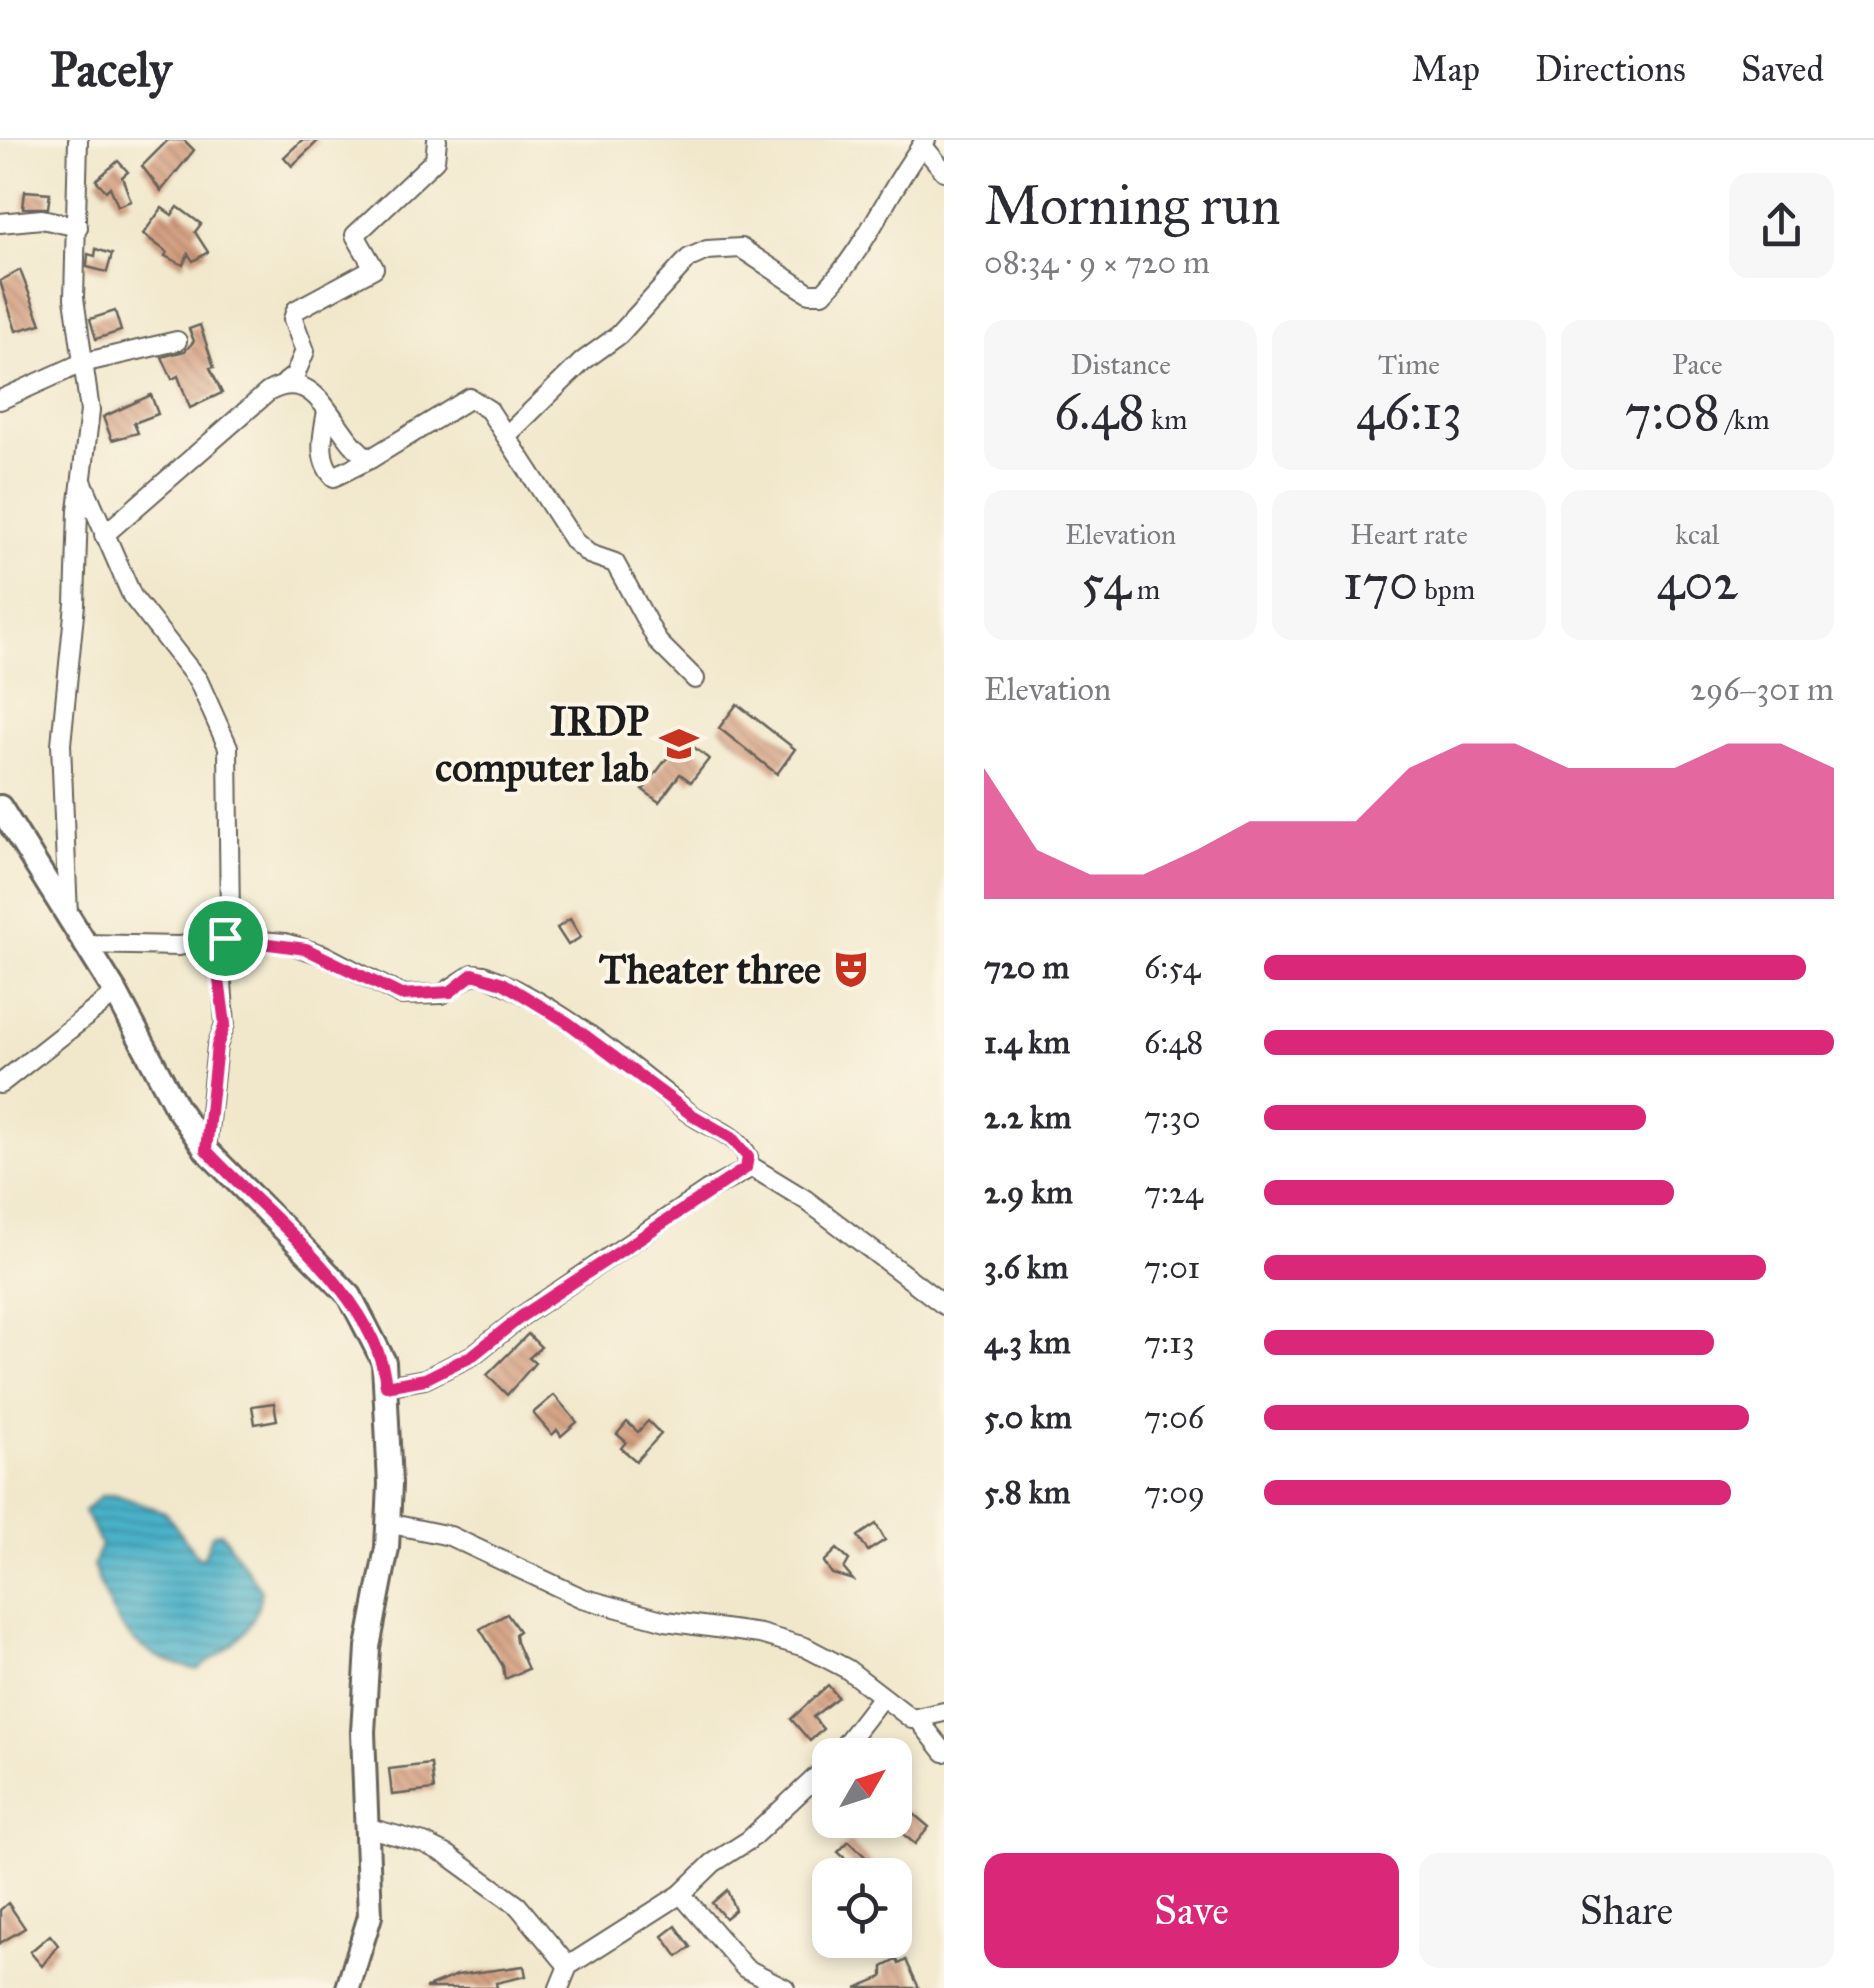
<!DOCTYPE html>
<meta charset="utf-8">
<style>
:root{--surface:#fff;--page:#f7f7f7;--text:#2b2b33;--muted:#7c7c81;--line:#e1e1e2;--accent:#db2777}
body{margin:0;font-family:"IM FELL Great Primer",serif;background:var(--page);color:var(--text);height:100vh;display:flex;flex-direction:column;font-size:38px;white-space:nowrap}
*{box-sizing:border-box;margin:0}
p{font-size:32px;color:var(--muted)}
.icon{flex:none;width:55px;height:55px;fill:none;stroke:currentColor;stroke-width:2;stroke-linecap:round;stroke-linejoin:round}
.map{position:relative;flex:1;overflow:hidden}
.panel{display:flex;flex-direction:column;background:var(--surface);width:930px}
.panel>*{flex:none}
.needle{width:65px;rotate:51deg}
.fabs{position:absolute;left:812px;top:1598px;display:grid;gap:20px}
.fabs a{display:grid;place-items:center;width:100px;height:100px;border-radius:20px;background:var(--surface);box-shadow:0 5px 15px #0003;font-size:50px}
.pin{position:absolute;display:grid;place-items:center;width:85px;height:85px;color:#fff;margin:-42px;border:5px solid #fff;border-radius:50%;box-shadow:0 2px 10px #0007}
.round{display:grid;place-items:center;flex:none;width:105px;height:105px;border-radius:20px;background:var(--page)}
.headline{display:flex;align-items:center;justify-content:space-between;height:170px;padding:0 40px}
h1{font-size:55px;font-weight:600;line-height:75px}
.stats{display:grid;grid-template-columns:repeat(3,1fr);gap:15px;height:170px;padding:10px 40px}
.stats div{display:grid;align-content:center;border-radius:20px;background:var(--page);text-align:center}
.stats b{font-size:50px;font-weight:600}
.stats small{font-size:28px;font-weight:400}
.stats p{font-size:28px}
.chart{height:280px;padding:20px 40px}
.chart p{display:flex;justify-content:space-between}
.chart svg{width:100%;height:180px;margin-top:10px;fill:var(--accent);opacity:.7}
.button{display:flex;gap:20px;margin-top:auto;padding:20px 40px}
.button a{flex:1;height:115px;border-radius:20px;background:var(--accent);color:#fff;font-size:40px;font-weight:600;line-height:115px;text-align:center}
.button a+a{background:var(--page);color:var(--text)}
ul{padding:0 40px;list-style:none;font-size:32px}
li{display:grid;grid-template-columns:160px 120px 1fr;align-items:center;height:75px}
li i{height:25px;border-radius:12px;background:var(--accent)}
header{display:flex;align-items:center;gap:60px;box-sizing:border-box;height:140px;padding:0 50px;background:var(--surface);border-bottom:2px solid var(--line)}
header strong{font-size:48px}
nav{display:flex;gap:55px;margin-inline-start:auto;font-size:35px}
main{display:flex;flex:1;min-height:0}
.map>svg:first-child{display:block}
.water{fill:url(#water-rules);stroke:#326672;stroke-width:2.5}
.building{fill:url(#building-back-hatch)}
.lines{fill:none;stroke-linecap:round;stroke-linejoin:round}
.minor-casing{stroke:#67635a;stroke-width:22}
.tertiary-casing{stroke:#67635a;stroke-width:28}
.minor{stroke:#fff;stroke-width:18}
.tertiary{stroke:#fff;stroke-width:22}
.route-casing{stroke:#fff;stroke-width:20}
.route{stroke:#db2777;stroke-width:12}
.labels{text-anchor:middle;stroke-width:8;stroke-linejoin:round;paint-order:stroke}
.poi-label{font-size:40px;font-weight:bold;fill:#1c1c1c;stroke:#fcf5e5;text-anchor:end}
</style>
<header>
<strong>Pacely</strong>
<nav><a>Map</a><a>Directions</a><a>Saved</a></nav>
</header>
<main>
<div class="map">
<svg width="944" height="1848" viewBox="0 0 944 1848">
<defs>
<pattern id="water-rules" width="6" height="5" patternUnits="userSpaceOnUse" patternTransform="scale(2.5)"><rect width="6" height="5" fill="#49b1c8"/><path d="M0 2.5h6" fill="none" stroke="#3c8fa2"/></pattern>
<pattern id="building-back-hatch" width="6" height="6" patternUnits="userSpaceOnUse" patternTransform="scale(2.5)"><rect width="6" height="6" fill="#d39c7d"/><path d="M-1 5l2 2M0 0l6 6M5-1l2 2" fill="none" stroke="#aa7e66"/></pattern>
</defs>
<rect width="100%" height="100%" fill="#fcf5e5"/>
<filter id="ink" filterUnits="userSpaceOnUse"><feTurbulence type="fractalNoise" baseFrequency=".01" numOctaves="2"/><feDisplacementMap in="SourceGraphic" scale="20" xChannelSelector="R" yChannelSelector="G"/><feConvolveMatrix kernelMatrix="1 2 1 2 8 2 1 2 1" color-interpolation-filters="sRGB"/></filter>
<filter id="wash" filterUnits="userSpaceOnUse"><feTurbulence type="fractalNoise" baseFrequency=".0048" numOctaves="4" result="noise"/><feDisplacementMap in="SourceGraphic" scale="40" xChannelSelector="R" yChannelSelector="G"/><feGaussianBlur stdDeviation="2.25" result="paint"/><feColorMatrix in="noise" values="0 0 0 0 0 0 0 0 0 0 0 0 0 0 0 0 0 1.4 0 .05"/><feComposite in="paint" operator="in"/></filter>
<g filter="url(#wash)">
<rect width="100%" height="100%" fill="#f1e8cc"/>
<!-- water -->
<path class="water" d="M114,1354L165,1372L198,1417H204L212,1394L221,1392L261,1450C257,1492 230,1507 197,1530C129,1514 116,1488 93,1426L101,1405L84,1371L101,1356Z"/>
<g id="blocks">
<!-- building -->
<g class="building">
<polygon points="168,0 184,0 194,10 161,51 142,26"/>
<polygon points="302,0 319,0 292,26 284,17"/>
<polygon points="118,21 128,32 122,37 131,61 118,66 110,47 106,51 96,40"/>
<polygon points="25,51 50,53 48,68 23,68"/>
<polygon points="178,67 201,84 195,92 208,112 193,121 188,114 183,125 165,116 167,112 143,94 162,68 172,75"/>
<polygon points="96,109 112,114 107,132 87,127 88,114 95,116"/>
<polygon points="20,130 41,184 16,191 0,141"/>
<polygon points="115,171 121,191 96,199 90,179"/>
<polygon points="200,185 214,227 210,228 222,253 190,268 178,236 172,239 162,217 185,211 194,201 189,189"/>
<polygon points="151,255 158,274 134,283 138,293 112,300 103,277"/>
<polygon points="737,564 795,609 777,634 719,588"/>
<polygon points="682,598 709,619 691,642 680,634 659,662 643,650"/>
<polygon points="570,779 581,797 568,805 557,788"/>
<polygon points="528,1194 541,1207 529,1218 535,1223 507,1255 487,1235"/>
<polygon points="554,1255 577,1282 561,1296 557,1290 552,1295 533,1273"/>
<polygon points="274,1263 277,1280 255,1284 252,1266"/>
<polygon points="648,1281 661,1294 636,1321 621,1308 626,1302 617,1294 627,1282 638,1292"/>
<polygon points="876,1384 885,1400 868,1411 858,1396"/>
<polygon points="837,1409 849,1420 844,1429 853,1440 832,1434 824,1422"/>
<polygon points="507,1474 519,1491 515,1494 516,1502 528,1529 505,1539 503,1526 480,1489"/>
<polygon points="828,1545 838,1557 813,1577 823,1589 810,1601 791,1579"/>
<polygon points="431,1624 434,1650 392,1655 389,1629"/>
<polygon points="909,1670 929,1687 915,1704 886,1680 901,1680"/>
<polygon points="849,1701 884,1735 866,1735 851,1724 838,1712"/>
<polygon points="727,1750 735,1770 725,1778 712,1763"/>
<polygon points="8,1763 25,1788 0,1803 0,1770"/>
<polygon points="676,1786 691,1807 678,1817 663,1796"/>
<polygon points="50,1795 58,1805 42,1826 30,1812"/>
<polygon points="897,1820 899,1824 906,1820 919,1848 856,1848 883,1837 883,1827"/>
<polygon points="524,1826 526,1836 496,1843 497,1848 425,1848 457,1835"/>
</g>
</g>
</g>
<g filter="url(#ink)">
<use href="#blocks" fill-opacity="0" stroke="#67635a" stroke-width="2.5"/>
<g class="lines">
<!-- minor casing -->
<g class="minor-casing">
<g id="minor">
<polyline points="922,5 944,31"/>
<polyline points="0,83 42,79 78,87"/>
<polyline points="286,242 295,235 305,211 293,179 296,170 374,128 355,95 435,20 437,0"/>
<polyline points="0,260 82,223 177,201"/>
<path d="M327,271C323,294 316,319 334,337L370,319"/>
<path d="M506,296L583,221L619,195L689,118L707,110L741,108L809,153H823C870,104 886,52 926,0"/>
<polyline points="82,341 132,456 198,540 228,607 230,782 220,816 225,884 217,906 206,1010"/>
<path d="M104,395L268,252C321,222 332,297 370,319L470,258L489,270L574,401L589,414L615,423L658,502L695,539"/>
<polyline points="68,776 61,604 75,464 78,370 90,271 74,158 78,0"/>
<path d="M84,804L179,806L225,798L285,803L324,815L401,855L442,854L473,834L484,835C558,865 627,922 688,972C708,988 736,992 748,1017L746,1028"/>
<polyline points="0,944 116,853"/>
<polyline points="386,1246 425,1239 473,1215 522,1176 707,1051 752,1027 806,1060 944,1165"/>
<polyline points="387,1383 450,1396 582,1458 666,1481 760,1494 805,1507 847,1529 912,1579 944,1572"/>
<polyline points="918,1579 944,1612"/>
<polyline points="837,1615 881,1558"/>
<polyline points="369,1688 424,1703 448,1715 518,1766 568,1826"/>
<polyline points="681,1754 745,1828 785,1848"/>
<polyline points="559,1848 568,1826 681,1754 713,1723 749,1700 830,1624"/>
</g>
</g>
<!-- tertiary casing -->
<g class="tertiary-casing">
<polyline id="tertiary" points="0,667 116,853 177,968 206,1010 350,1156 384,1222 390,1344 387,1408 368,1507 363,1592 370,1776 348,1848"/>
</g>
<!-- minor -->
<use href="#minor" class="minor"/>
<!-- tertiary -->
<use href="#tertiary" class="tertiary"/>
</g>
</g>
<g class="lines" filter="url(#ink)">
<!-- route casing -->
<g class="route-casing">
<path id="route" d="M225,798L306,809L401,855L450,852L473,834L503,843L567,882L692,975L732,998L748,1017L746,1028L522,1176L473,1215L425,1239L386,1246C378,1157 265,1074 206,1010L217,906L225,884L219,840Z"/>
</g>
<!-- route -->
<use href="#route" class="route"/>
</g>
<!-- icons -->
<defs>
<g id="university-bare" transform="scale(3)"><path d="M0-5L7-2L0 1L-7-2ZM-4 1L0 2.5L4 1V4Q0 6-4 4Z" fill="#c8321e" stroke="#fcf5e5" stroke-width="2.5" paint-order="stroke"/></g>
<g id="theatre-bare" transform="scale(3)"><path d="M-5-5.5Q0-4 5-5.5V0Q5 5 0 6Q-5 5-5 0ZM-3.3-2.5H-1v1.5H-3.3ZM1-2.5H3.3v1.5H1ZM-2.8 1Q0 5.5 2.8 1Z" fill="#c8321e" stroke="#fcf5e5" stroke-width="2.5" paint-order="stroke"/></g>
</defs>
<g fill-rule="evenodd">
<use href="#university-bare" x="679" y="604"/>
<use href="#theatre-bare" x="851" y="829"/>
</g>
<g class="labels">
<!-- poi labels -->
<g class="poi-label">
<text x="649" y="595">IRDP<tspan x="649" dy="46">computer lab</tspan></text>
<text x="821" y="843">Theater three</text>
</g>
</g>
</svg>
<div class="fabs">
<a><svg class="needle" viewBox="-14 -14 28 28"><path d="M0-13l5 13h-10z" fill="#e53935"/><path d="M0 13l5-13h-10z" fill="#7c7c81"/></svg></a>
<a><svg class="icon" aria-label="locate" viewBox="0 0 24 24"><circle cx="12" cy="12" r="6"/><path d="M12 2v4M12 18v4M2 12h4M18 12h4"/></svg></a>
</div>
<div class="pin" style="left:225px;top:798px;background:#1e9e55"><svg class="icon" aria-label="arrive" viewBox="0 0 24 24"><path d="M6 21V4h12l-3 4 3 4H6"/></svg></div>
</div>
<section class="panel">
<div class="headline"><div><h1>Morning run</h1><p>08:34 · 9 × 720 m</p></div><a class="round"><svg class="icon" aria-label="share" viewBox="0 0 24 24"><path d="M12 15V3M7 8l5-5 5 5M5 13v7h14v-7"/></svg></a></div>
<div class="stats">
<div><p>Distance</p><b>6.48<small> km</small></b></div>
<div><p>Time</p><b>46:13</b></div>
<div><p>Pace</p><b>7:08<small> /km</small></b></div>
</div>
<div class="stats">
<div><p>Elevation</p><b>54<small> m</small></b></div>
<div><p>Heart rate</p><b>170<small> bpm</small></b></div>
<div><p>kcal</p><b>402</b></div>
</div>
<div class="chart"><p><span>Elevation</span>296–301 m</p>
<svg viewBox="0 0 160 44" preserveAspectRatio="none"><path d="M0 44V12L10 32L20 38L30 38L40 32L50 25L60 25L70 25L80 12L90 6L100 6L110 12L120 12L130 12L140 6L150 6L160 12V44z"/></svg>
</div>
<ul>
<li><b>720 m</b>6:54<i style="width:95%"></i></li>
<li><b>1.4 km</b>6:48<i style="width:100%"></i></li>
<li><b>2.2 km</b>7:30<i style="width:67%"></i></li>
<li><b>2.9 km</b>7:24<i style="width:72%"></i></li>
<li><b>3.6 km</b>7:01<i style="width:88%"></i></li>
<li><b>4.3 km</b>7:13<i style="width:79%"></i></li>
<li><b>5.0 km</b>7:06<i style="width:85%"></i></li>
<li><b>5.8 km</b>7:09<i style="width:82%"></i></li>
</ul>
<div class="button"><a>Save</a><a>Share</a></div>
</section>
</main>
